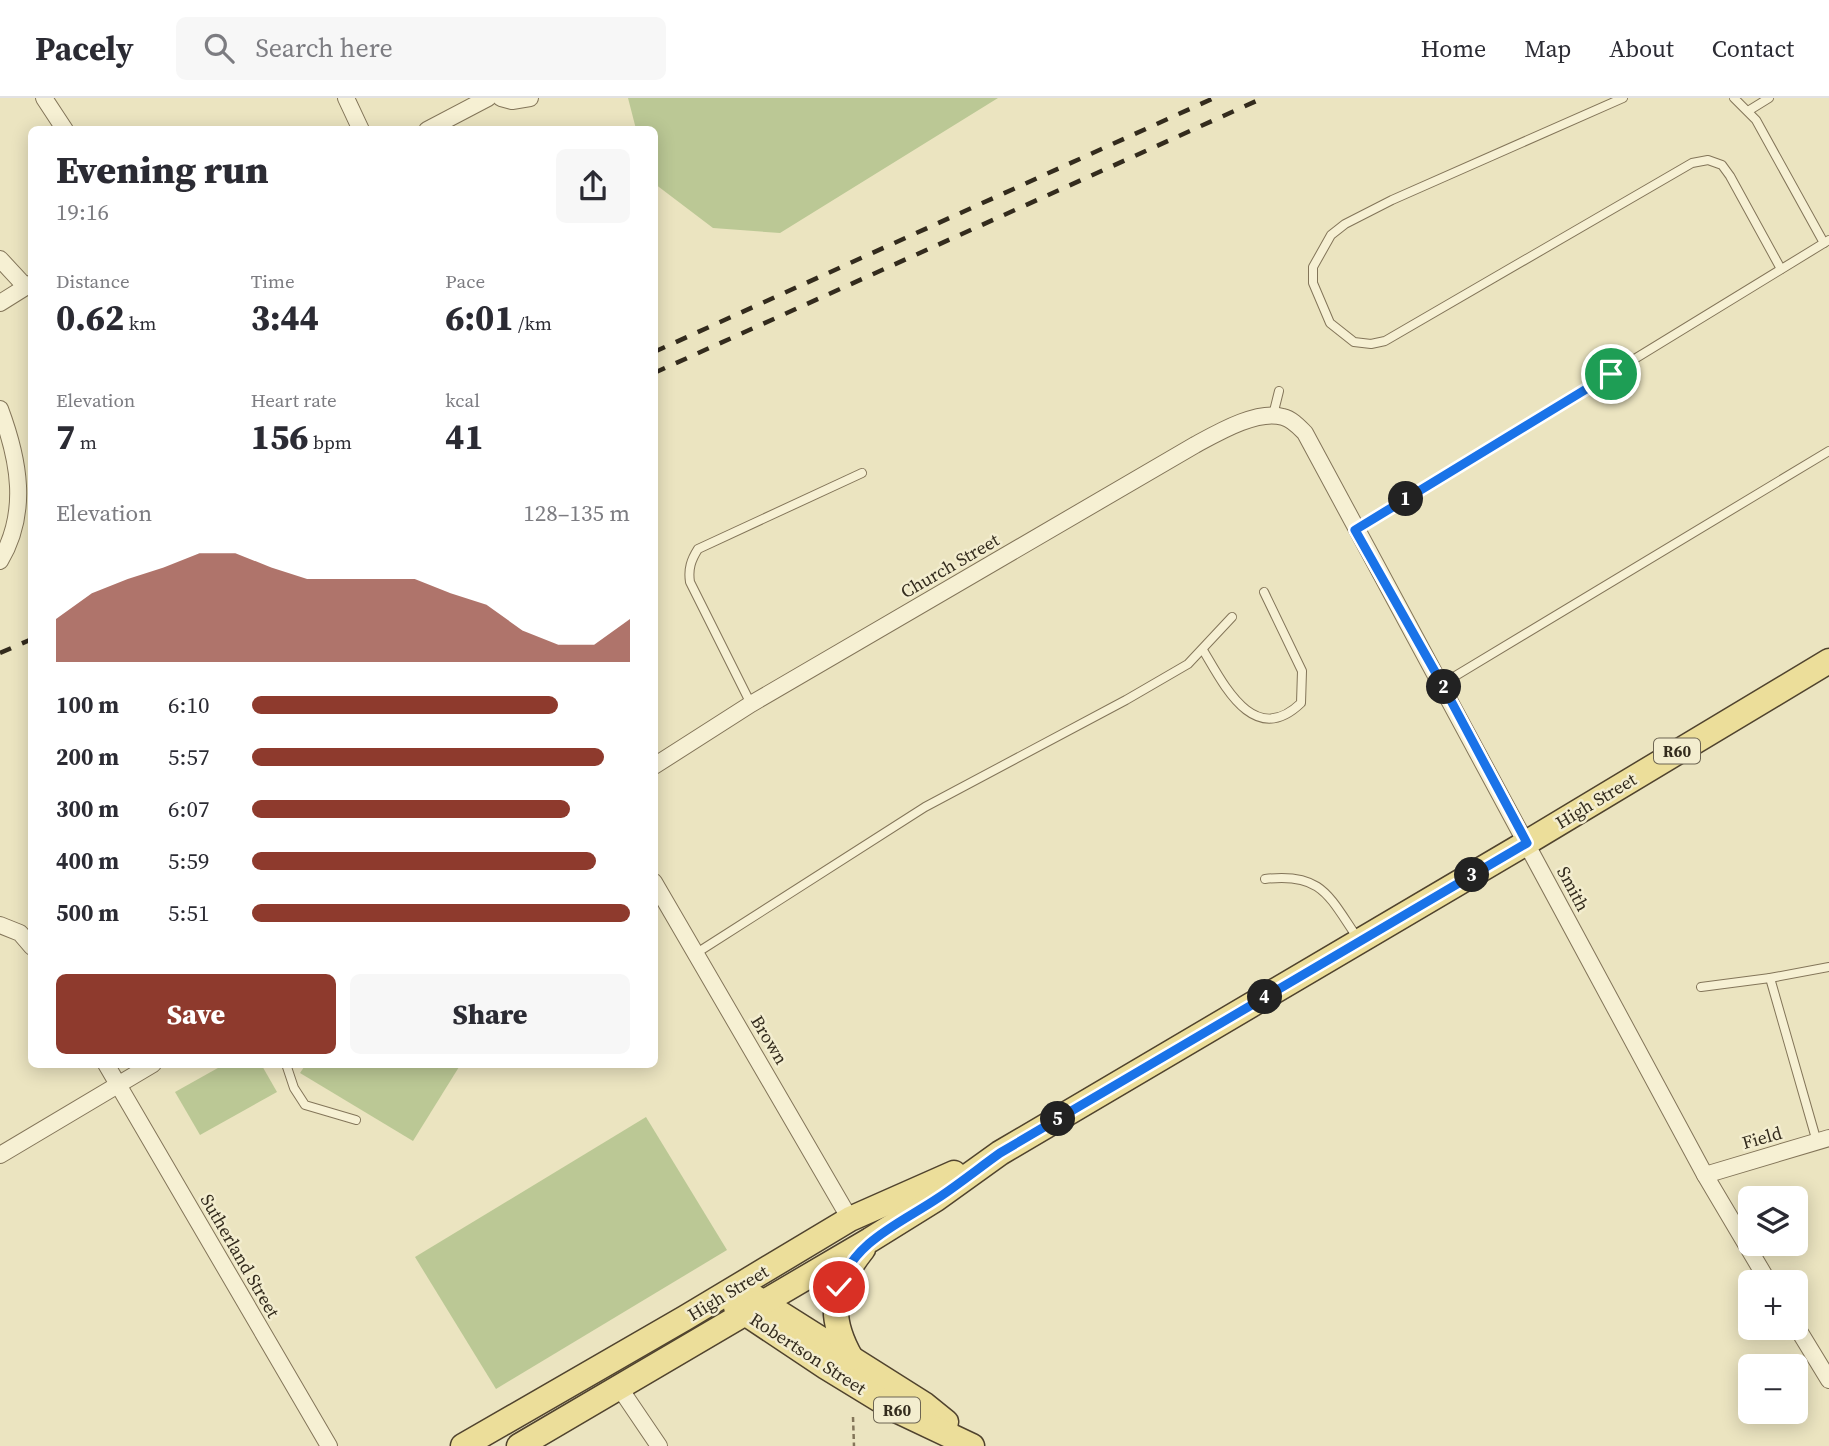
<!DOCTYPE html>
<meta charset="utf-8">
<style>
:root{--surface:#fff;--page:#f7f7f7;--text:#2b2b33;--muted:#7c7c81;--line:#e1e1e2;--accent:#8e3a2d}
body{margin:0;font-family:"Source Serif 4",serif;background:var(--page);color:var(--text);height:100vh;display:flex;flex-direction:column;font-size:26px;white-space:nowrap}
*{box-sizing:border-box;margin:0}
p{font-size:23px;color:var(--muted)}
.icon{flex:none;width:38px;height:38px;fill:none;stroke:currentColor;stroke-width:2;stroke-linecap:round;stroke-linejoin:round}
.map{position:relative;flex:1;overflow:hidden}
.side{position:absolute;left:28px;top:28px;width:630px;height:942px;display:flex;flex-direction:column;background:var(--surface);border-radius:10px;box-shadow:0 4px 18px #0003}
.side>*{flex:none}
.buttons{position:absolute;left:1738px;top:1088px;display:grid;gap:14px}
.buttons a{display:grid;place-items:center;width:70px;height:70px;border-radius:10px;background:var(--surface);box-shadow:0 4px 18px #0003;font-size:35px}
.pin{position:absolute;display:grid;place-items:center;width:60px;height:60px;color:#fff;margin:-30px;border:4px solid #fff;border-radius:50%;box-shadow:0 2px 7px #0007}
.km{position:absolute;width:35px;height:35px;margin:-18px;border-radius:50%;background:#222;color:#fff;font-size:19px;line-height:35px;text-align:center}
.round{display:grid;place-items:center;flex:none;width:74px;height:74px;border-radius:10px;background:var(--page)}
.overview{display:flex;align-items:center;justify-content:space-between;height:119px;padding:0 28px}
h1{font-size:38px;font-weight:800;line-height:52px}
.stats{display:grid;grid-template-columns:repeat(3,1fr);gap:10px;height:119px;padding:7px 28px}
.stats div{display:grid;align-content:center}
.stats b{font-size:35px;font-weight:800}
.stats small{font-size:19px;font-weight:400}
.stats p{font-size:19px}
.chart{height:196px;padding:14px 28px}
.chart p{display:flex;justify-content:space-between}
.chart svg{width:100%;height:126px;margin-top:7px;fill:var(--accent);opacity:.7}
.action{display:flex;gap:14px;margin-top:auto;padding:14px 28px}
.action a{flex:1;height:80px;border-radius:10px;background:var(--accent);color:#fff;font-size:28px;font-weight:800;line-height:80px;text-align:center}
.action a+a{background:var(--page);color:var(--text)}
ul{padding:0 28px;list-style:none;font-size:23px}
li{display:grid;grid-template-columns:112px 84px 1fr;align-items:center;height:52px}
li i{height:18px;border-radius:9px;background:var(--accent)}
header{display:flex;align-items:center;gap:42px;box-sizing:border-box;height:98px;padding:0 35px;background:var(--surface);border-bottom:2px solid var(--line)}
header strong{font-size:33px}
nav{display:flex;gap:38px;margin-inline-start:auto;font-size:24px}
.search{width:490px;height:63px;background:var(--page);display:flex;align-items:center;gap:18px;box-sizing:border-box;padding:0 24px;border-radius:10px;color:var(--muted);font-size:26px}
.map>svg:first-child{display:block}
.green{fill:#bbc895}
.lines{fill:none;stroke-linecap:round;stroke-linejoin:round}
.lane-casing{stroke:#837559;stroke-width:10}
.street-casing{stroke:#837559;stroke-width:18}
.primary-casing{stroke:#50432e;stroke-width:27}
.path{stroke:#837559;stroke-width:2.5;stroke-dasharray:5 3.5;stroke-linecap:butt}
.lane{stroke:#f6f0d3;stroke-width:8}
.street{stroke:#f6f0d3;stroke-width:16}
.primary{stroke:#ecde9a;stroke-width:24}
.rail{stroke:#332b1d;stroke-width:4.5;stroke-dasharray:12 12;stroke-linecap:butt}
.route-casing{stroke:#fff;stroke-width:14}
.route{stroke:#1a73e8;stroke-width:9}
.labels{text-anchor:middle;stroke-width:5;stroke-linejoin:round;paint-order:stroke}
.shield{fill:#f3edcf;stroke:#6d6552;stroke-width:2}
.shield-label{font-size:16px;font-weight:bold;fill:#332b1d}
.street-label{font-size:18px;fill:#332b1d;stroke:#f3edcf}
</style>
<header>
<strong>Pacely</strong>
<div class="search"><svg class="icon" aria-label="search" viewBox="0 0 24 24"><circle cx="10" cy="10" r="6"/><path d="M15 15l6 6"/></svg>Search here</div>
<nav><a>Home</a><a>Map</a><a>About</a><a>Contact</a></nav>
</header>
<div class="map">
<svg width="1829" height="1348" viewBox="0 0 1829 1348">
<rect width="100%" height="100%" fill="#ebe4c0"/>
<!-- green -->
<g class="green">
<polygon points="628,0 998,0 780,135 713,130 655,86 654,32 636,31"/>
<polygon points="225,966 261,966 277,994 200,1037 175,994"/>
<polygon points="306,966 453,966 459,969 413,1043 300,975"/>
<polygon points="646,1019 727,1152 496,1291 415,1159"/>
</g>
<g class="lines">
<!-- lane casing -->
<g class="lane-casing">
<g id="lane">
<polyline points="1623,0 1392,102 1345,126 1331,137 1313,169 1313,185 1330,225 1354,244 1371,246 1385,243 1692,65 1708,62 1722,67 1730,78 1781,171"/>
<polyline points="1734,0 1756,22 1824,145"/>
<polyline points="1748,13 1769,0"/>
<polyline points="1273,317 1279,293"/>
<polyline points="1355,432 1829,142"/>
<path d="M1203,552C1224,587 1254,650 1301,605L1302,573L1264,494"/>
<polyline points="1442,586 1829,353"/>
<path d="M751,606L690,484C688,471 691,462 698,451L862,375"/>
<path d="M1265,781C1323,774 1329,799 1359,842"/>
<polyline points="695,856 925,709 1126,602 1188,566 1232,519"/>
<polyline points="1770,880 1829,869"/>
<polyline points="1701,889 1770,880 1817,1044"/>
<polyline points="286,966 294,990 305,1007 356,1022"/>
</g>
</g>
<!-- street casing -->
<g class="street-casing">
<g id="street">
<polyline points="44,0 65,32"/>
<polyline points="346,0 361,32"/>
<polyline points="501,0 512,3 530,0"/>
<polyline points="427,32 488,0"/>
<polyline points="0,161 25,188"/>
<polyline points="0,205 32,185"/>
<path d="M0,311C19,362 29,414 0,463"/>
<path d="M654,668L751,606L1195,347C1217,335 1258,311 1283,319C1292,321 1299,329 1305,335L1705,1077L1769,1185"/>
<polyline points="654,784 850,1121"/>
<polyline points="0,827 20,835 32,849"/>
<polyline points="106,966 329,1348"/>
<polyline points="0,1057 153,966"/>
<polyline points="1705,1077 1829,1040"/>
<polyline points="1796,1228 1829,1282"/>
<polyline points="619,1289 659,1348"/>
</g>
</g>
<!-- primary casing -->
<g class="primary-casing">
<g id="primary">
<polyline points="751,1197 925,1307 946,1324"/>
<polyline points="736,1209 826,1269 898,1313 972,1348"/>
<path d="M851,1260C826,1216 833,1189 863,1151"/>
<polyline points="463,1348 685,1220 850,1121 954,1075"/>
<polyline points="519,1348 870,1142 936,1101 1000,1055 1526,745 1829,563"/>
</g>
</g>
<!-- path -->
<polyline class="path" points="853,1319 854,1348"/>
<!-- lane -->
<use href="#lane" class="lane"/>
<!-- street -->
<use href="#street" class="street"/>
<!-- primary -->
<use href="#primary" class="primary"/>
<!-- rail -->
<g class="rail">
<polyline points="654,254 1214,0"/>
<polyline points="654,275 1263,0"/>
<polyline points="0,555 32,541"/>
</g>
</g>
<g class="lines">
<!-- route casing -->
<g class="route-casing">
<path id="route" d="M839,1189C854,1143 901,1125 938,1100C959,1086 979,1070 1000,1055L1527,745L1442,586L1355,432L1611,276"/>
</g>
<!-- route -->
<use href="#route" class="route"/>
</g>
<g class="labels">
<!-- shield labels -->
<g class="shield">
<rect x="1654" y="640.5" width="46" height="25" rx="5"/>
<rect x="874" y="1299.5" width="46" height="25" rx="5"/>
</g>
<g class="shield-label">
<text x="1677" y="659">R60</text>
<text x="897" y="1318">R60</text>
</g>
<!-- street labels -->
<g class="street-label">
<text transform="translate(950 468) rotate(-30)" y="6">Church Street</text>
<text transform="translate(1596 703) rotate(-31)" y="6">High Street</text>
<text transform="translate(1573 791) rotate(62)" y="6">Smith</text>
<text transform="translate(769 942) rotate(59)" y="6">Brown</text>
<text transform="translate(1762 1040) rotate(-16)" y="6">Field</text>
<text transform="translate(240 1158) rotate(60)" y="6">Sutherland Street</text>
<text transform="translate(728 1195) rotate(-31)" y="6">High Street</text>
<text transform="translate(808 1256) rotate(33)" y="6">Robertson Street</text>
</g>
</g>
</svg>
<div class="buttons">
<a><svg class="icon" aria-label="layers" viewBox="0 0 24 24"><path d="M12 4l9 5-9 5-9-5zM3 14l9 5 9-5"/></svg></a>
<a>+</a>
<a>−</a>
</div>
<div class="pin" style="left:1611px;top:276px;background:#1e9e55"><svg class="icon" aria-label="arrive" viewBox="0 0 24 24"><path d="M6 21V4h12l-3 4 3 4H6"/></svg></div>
<div class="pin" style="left:839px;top:1189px;background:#d93025"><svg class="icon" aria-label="check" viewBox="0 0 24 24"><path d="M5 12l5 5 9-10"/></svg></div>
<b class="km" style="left:1406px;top:401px">1</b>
<b class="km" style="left:1444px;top:589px">2</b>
<b class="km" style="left:1472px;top:777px">3</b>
<b class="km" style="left:1265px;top:899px">4</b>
<b class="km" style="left:1058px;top:1021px">5</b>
<section class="side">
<div class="overview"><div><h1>Evening run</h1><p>19:16</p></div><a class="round"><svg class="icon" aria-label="share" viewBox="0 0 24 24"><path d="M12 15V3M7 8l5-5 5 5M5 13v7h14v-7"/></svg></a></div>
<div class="stats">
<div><p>Distance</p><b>0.62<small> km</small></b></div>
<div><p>Time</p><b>3:44</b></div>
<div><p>Pace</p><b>6:01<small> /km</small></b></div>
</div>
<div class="stats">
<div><p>Elevation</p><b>7<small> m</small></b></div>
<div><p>Heart rate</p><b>156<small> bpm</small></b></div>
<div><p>kcal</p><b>41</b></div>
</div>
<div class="chart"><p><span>Elevation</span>128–135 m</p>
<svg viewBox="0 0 160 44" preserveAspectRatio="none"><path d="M0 44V29L10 20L20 15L30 11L40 6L50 6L60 11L70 15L80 15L90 15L100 15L110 20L120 24L130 33L140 38L150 38L160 29V44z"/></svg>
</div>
<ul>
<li><b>100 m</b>6:10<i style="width:81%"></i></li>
<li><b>200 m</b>5:57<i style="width:93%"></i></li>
<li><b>300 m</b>6:07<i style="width:84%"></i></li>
<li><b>400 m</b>5:59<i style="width:91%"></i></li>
<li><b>500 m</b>5:51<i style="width:100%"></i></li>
</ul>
<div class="action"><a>Save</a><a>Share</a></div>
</section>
</div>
